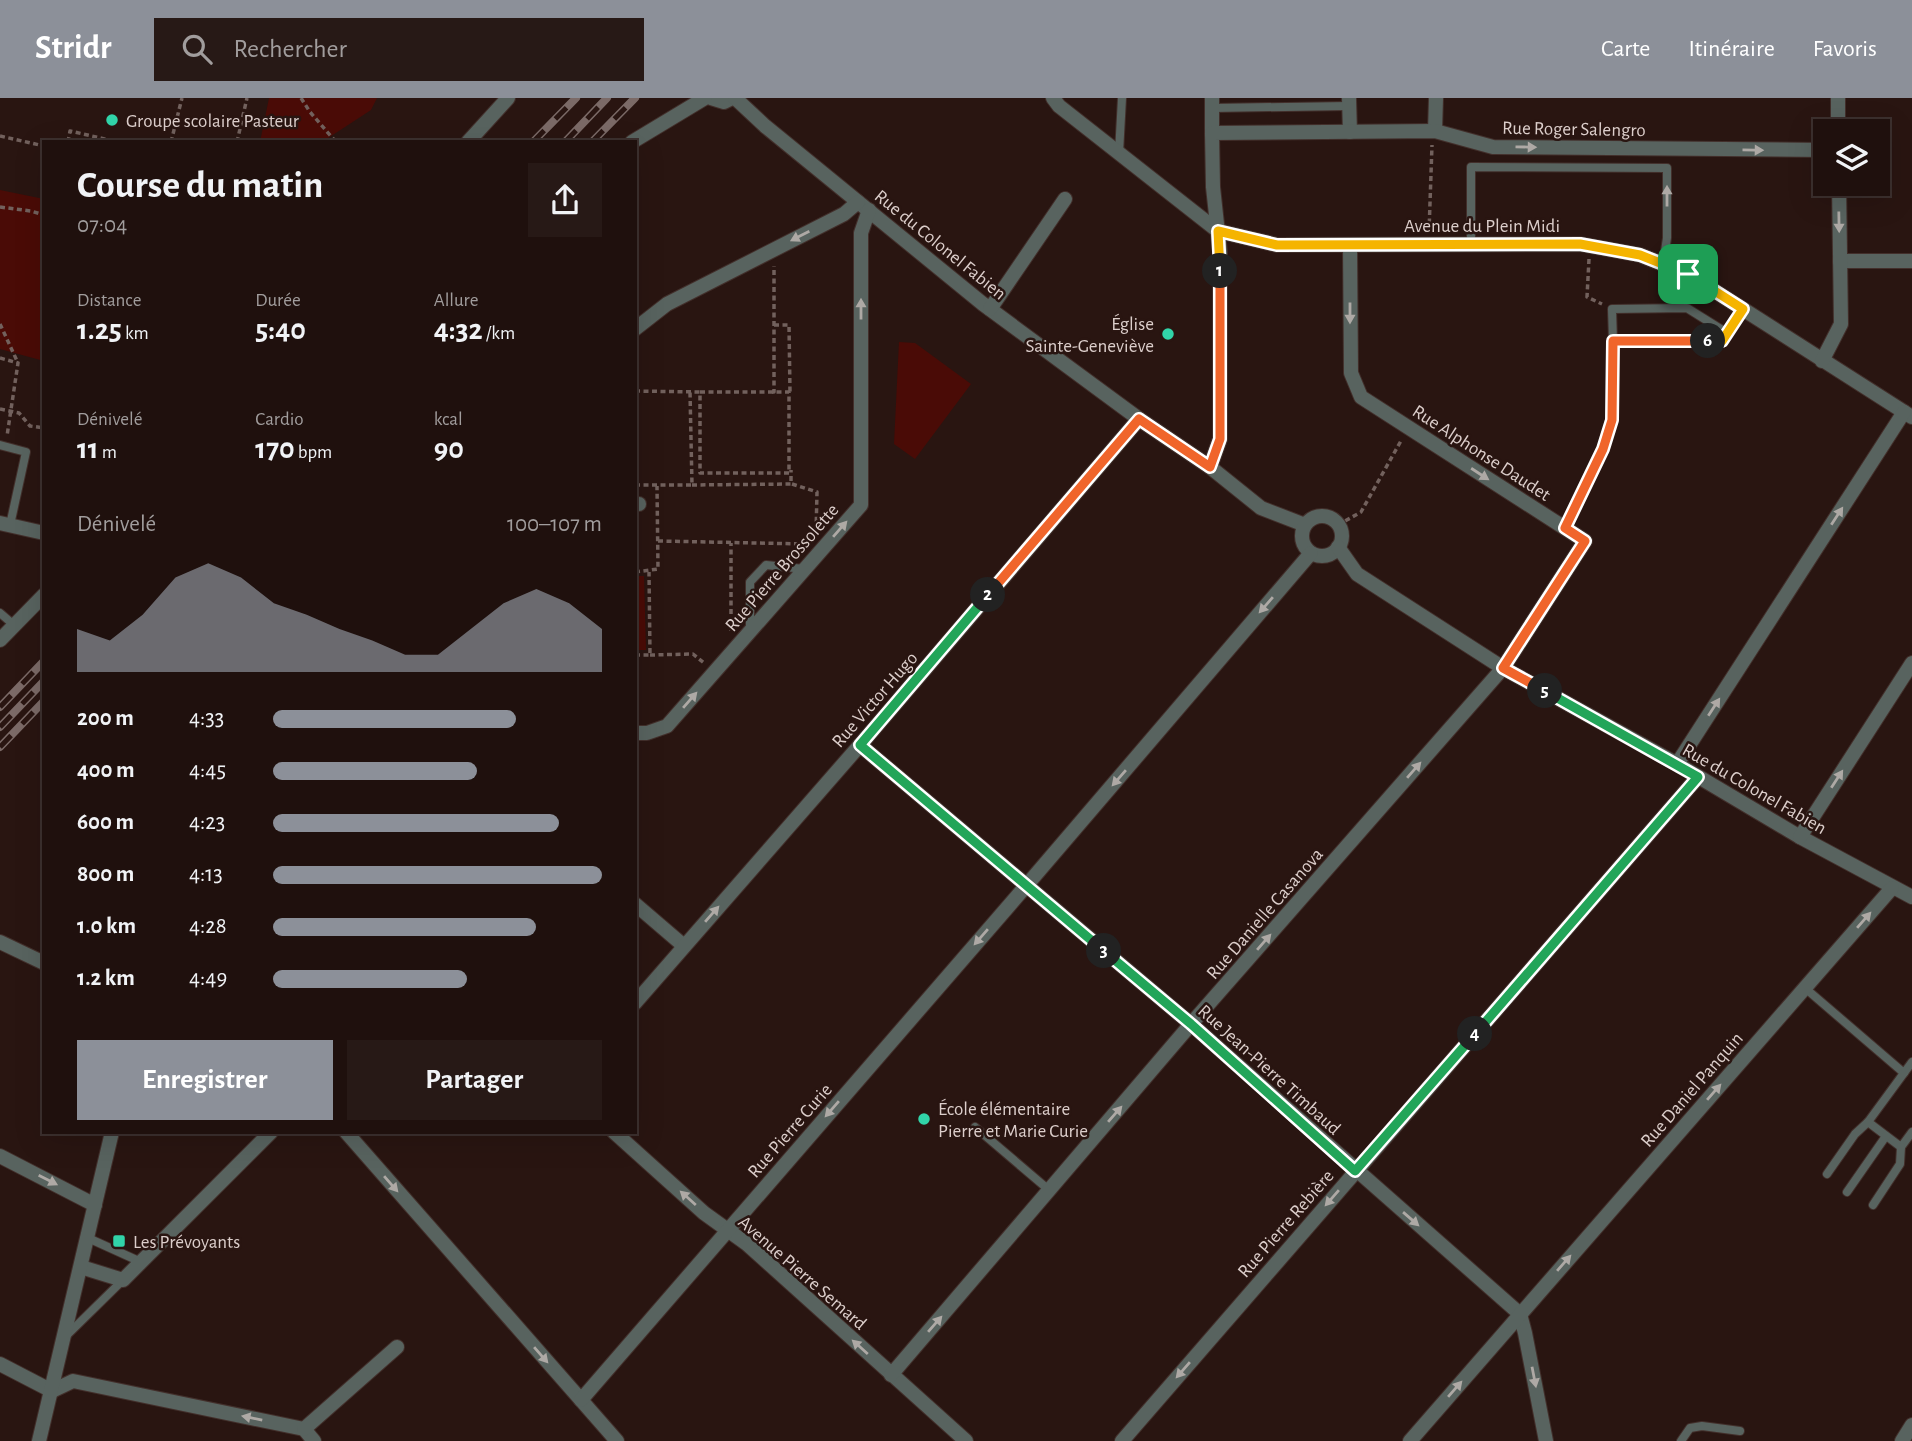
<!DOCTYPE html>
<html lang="fr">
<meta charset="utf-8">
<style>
:root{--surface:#1f100d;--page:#271916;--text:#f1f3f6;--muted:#a19d9d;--line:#3c302e;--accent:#8c9099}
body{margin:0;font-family:"Alegreya Sans",sans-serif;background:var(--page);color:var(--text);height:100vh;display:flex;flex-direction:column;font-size:26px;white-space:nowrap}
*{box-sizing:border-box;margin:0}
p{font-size:23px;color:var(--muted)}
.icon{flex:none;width:38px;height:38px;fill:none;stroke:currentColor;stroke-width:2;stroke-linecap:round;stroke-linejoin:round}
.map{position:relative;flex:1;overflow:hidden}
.sheet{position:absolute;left:42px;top:42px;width:595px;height:994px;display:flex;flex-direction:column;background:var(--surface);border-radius:0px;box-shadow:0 7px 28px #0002,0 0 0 2px var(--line)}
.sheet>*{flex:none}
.fabs{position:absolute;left:1813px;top:21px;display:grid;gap:14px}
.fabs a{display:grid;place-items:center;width:77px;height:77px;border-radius:0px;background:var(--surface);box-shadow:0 7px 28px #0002,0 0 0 2px var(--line);font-size:35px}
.pin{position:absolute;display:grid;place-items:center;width:60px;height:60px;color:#fff;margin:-30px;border-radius:14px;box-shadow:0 4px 10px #0006}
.km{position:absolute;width:35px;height:35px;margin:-18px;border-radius:50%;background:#222;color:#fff;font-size:19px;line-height:35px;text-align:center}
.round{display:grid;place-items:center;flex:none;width:74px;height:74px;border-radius:0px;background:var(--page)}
.headline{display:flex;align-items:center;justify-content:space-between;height:119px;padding:0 35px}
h1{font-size:38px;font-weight:700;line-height:52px}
.stats{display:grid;grid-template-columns:repeat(3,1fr);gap:10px;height:119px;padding:7px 35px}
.stats div{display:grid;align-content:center}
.stats b{font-size:30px;font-weight:700}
.stats small{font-size:19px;font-weight:400}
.stats p{font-size:19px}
.chart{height:196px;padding:14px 35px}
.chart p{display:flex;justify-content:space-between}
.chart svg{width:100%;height:126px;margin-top:7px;fill:var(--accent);opacity:.7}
.action{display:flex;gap:14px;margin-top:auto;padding:14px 35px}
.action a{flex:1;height:80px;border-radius:0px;background:var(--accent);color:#fff;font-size:28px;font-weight:700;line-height:80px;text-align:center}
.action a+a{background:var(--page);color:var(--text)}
ul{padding:0 35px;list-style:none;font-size:23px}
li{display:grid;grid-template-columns:112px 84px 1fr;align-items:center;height:52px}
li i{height:18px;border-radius:9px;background:var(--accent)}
header{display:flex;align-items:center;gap:42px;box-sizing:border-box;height:98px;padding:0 35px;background:var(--accent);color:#fff}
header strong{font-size:33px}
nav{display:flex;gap:38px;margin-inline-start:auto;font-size:24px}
.search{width:490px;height:63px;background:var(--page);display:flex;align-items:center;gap:18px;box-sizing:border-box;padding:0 24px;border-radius:0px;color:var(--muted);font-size:26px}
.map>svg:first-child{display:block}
.green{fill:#4a0b06}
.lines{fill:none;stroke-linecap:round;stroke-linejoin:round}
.service-casing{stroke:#422f2b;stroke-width:10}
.minor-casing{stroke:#422f2b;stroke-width:16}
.tertiary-casing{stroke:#422f2b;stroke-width:16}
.path{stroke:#72615d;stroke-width:3.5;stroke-dasharray:5 3.5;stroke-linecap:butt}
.service{stroke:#58635f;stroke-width:8}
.minor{stroke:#58635f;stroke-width:14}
.tertiary{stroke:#58635f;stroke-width:14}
.rail-casing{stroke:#7b6a67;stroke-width:8}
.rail{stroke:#291511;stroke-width:5;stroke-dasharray:16;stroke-linecap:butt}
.oneway{fill:#aea9a5}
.split-1-casing{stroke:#fff;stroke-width:14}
.split-2-casing{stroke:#fff;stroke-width:14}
.split-3-casing{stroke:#fff;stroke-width:14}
.split-4-casing{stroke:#fff;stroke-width:14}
.split-5-casing{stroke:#fff;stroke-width:14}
.split-6-casing{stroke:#fff;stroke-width:14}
.split-7-casing{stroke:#fff;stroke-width:14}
.split-1{stroke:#f5b400;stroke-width:9}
.split-2{stroke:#f0652b;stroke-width:9}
.split-3{stroke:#22a559;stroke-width:9}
.split-4{stroke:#22a559;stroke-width:9}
.split-5{stroke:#22a559;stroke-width:9}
.split-6{stroke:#f0652b;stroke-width:9}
.split-7{stroke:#f5b400;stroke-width:9}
.poi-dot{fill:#31d4a9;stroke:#291511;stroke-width:2.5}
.labels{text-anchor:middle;stroke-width:5;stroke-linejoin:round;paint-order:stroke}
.poi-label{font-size:19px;fill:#dccecb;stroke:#291511;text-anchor:start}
.street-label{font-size:19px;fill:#dccecb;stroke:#291511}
</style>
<header>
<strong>Stridr</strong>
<div class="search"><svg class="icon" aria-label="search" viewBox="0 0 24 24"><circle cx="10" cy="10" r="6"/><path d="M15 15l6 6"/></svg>Rechercher</div>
<nav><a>Carte</a><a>Itinéraire</a><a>Favoris</a></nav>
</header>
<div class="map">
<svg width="1912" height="1343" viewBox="0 0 1912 1343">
<rect width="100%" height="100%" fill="#291511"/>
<!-- green -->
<g class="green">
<polygon points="269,0 377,0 371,12 322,44 260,44"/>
<polygon points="0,92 44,101 44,263 0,251"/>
<polygon points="899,244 915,245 971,286 915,361 894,346"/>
<polygon points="635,478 644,478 646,552 635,552"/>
</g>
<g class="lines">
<!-- service casing -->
<g class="service-casing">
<g id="service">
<polyline points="1212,10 1349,8"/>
<polyline points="1119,55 1122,0"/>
<polyline points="1471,146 1471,69 1667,70 1667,140 1663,166"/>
<polyline points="1727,235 1687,210 1612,211 1613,243 1722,243 1743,211"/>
<polyline points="0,347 26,354 10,427"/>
<polyline points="0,515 14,527"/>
<polyline points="750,530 750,484 766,467 804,471"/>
<polyline points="1805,890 1904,975"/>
<polyline points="1912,964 1868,1024 1901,1049 1912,1034"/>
<polyline points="975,1029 1049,1092"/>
<polyline points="1827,1076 1855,1036 1868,1024"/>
<polyline points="1847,1094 1886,1038"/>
<polyline points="1873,1107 1900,1066 1901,1049"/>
<polyline points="88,1140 141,1164"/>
<polyline points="67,1237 123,1182"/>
<polyline points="1681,1343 1690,1330 1702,1328 1740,1333"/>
</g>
</g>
<!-- minor casing -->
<g class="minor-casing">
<g id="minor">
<polyline points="711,0 724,4 732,0"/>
<polyline points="735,0 765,28 983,206 1139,321 1210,369 1261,410 1305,427"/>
<polyline points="1053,0 1059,8 1218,133 1277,147 1580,146 1640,157 1688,176 1912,319"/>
<polyline points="1349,0 1350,34"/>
<polyline points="1838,0 1838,33"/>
<polyline points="1435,33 1436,0"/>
<polyline points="1212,35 1212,0"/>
<polyline points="468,44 508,0"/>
<polyline points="632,44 705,0"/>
<polyline points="1840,163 1912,163"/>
<polyline points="990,211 1065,101"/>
<polyline points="635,231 667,206 844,116 858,104"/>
<polyline points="1822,263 1841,226 1839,86"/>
<polyline points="1210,369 1220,341 1220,154 1213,89 1212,35 1435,33 1493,49 1825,52"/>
<polyline points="635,406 639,406"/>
<circle cx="1322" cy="438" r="20"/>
<polyline points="0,425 44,435"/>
<polyline points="1338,449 1357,476 1503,570 1677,666 1800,739 1912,799"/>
<polyline points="0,542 44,497"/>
<polyline points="635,635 647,635 667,628 861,407 861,135 869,112"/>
<polyline points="860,647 1191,926 1520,1216 1525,1235 1546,1343"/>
<polyline points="1677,666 1904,314"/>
<polyline points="1800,739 1912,565"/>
<polyline points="635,806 684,848"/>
<polyline points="0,844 44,865"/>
<polyline points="635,905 860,647 1139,321"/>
<polyline points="346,1034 617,1343"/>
<polyline points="614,1034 704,1115 747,1146 966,1343"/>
<polyline points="0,1058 95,1107"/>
<polyline points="81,1169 123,1182 271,1034"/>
<polyline points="0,1266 52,1293 73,1283 304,1331 314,1343"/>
<polyline points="891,1277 1191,926 1503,570 1585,443 1361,299 1351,275 1350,147"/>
<polyline points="581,1302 1026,788 1311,455"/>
<polyline points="304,1331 397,1249"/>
<polyline points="39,1343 112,1034"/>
<polyline points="1122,1343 1698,679"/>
<polyline points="1410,1343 1892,790"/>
</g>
</g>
<!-- tertiary casing -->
<g class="tertiary-casing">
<polyline id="tertiary" points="1902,1343 1912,1327"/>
</g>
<!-- path -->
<g class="path">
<polyline points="301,0 310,14 336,44"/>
<polyline points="0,38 44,48"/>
<polyline points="68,44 70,33 118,44"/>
<polyline points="171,44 182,0"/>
<polyline points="237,44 247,0"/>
<polyline points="0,109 31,113 44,117"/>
<polyline points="1429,134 1432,47"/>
<polyline points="1589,161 1587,199 1602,206"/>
<polyline points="0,226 18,265"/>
<polyline points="774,227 789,227 790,294"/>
<polyline points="0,260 18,265 7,338"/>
<polyline points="635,293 701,294"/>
<rect x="700" y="294" width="89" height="81"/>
<polyline points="772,294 774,294 774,168"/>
<polyline points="0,311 19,315 30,328 44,330"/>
<polyline points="792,386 817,394 816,436"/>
<polyline points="635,387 692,387 690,294"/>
<polyline points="692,387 791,386 791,372"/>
<polyline points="1570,419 1603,351 1612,322 1613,253"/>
<polyline points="1338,427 1361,414 1402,341"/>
<polyline points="658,443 807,446"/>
<polyline points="635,474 658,471 657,388"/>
<polyline points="731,533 731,445"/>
<polyline points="635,557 650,557 649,474"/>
<polyline points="650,557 693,556 704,565"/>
</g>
<!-- service -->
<use href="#service" class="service"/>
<!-- minor -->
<use href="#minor" class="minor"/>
<!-- tertiary -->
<use href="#tertiary" class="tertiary"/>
<!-- rail casing -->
<g class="rail-casing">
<g id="rail">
<polyline points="533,44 576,0"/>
<polyline points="565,44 607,0"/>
<polyline points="592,44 635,0"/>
<polyline points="0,609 44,563"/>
<polyline points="0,629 44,583"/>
<polyline points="0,649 44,603"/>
</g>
</g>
<!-- rail -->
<use href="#rail" class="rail"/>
</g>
<!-- one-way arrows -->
<defs><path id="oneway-solid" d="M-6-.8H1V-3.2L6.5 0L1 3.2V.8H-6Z" transform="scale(1.75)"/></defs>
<g class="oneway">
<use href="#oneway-solid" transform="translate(1526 49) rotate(1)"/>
<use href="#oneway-solid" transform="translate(1753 52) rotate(1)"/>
<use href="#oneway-solid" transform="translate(1667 98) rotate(-90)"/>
<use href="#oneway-solid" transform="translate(1839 124) rotate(89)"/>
<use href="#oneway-solid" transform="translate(800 138) rotate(153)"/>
<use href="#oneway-solid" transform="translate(861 211) rotate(-90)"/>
<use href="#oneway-solid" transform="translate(1350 215) rotate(90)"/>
<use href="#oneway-solid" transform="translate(1480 376) rotate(33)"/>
<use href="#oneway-solid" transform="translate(1837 418) rotate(-57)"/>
<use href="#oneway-solid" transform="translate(840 431) rotate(-49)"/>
<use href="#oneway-solid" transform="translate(1266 507) rotate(131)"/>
<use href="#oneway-solid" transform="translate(690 602) rotate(-49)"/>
<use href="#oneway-solid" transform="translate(1714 609) rotate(-57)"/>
<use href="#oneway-solid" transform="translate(1414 672) rotate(-49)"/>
<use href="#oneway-solid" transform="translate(1119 680) rotate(131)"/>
<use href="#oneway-solid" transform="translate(1837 681) rotate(-57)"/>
<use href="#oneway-solid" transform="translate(712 816) rotate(-49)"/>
<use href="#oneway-solid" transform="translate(1864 822) rotate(-49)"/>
<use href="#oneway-solid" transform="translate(981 839) rotate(131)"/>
<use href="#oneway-solid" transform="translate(1264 844) rotate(-49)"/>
<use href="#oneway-solid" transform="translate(1714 994) rotate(-49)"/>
<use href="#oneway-solid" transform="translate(832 1011) rotate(131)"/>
<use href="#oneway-solid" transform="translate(1115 1016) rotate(-49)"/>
<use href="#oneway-solid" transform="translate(48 1082) rotate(27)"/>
<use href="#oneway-solid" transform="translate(391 1086) rotate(49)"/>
<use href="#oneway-solid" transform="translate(688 1100) rotate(-138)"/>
<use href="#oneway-solid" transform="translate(1332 1100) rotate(131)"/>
<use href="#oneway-solid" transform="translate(1411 1121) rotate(41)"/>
<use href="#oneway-solid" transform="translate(1564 1165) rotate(-49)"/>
<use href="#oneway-solid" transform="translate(935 1226) rotate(-49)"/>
<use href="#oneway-solid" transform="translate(860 1249) rotate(-138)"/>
<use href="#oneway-solid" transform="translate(541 1257) rotate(49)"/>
<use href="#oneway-solid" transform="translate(1183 1272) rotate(131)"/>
<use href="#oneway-solid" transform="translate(1534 1279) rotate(79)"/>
<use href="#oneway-solid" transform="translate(1455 1291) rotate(-49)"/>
<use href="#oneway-solid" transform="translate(252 1320) rotate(-168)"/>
</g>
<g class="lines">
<!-- split-1 casing -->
<g class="split-1-casing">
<polyline id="split-1" points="1220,173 1218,133 1277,147 1580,146 1640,157 1688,176"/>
</g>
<!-- split-2 casing -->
<g class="split-2-casing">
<polyline id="split-2" points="988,497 1139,321 1210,369 1220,341 1220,173"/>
</g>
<!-- split-3 casing -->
<g class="split-3-casing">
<polyline id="split-3" points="988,497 860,647 1104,853"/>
</g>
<!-- split-4 casing -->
<g class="split-4-casing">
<polyline id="split-4" points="1104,853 1191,926 1355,1073 1475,936"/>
</g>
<!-- split-5 casing -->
<g class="split-5-casing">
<polyline id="split-5" points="1475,936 1698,679 1545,593"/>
</g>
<!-- split-6 casing -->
<g class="split-6-casing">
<polyline id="split-6" points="1545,593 1503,570 1585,443 1565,430 1603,351 1612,322 1613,243 1708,243"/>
</g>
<!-- split-7 casing -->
<g class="split-7-casing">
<polyline id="split-7" points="1688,176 1743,211 1722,243 1708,243"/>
</g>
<!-- split-1 -->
<use href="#split-1" class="split-1"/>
<!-- split-2 -->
<use href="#split-2" class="split-2"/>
<!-- split-3 -->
<use href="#split-3" class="split-3"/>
<!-- split-4 -->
<use href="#split-4" class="split-4"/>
<!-- split-5 -->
<use href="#split-5" class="split-5"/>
<!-- split-6 -->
<use href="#split-6" class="split-6"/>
<!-- split-7 -->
<use href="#split-7" class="split-7"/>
</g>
<!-- markers -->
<g class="poi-dot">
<circle cx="112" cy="22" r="7"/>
<circle cx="1168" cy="236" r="7"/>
<circle cx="924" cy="1021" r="7"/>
<rect x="112" y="1136" width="14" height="14" rx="3.5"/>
</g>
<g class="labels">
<!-- poi labels -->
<g class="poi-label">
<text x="126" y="29">Groupe scolaire Pasteur</text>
<text x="1154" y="232" text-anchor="end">Église<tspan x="1154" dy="22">Sainte-Geneviève</tspan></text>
<text x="938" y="1017">École élémentaire<tspan x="938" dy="22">Pierre et Marie Curie</tspan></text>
<text x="133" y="1150">Les Prévoyants</text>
</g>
<!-- street labels -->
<g class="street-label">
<text transform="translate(1574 30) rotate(1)" y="7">Rue Roger Salengro</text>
<text x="1482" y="134">Avenue du Plein Midi</text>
<text transform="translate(941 146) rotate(39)" y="7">Rue du Colonel Fabien</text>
<text transform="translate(1482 354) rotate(33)" y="7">Rue Alphonse Daudet</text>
<text transform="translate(781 469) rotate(-49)" y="7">Rue Pierre Brossolette</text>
<text transform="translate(874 601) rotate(-49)" y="7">Rue Victor Hugo</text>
<text transform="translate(1755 690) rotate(30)" y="7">Rue du Colonel Fabien</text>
<text transform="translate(1264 815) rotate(-49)" y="7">Rue Danielle Casanova</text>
<text transform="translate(1270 971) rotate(42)" y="7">Rue Jean-Pierre Timbaud</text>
<text transform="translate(1691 991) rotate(-49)" y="7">Rue Daniel Panquin</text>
<text transform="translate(789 1032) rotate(-49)" y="7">Rue Pierre Curie</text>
<text transform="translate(1285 1125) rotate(-49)" y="7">Rue Pierre Rebière</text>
<text transform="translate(803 1174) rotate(41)" y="7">Avenue Pierre Semard</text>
</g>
</g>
</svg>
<div class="fabs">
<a><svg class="icon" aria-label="layers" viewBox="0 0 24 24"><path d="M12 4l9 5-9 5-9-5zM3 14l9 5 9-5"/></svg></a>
</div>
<div class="pin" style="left:1688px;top:176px;background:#1e9e55"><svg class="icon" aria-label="arrive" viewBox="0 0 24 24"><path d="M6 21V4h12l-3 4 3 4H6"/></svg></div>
<b class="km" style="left:1220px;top:173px">1</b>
<b class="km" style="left:988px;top:497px">2</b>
<b class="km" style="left:1104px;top:853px">3</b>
<b class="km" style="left:1475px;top:936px">4</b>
<b class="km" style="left:1545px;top:593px">5</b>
<b class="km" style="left:1708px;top:243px">6</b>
<section class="sheet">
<div class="headline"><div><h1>Course du matin</h1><p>07:04</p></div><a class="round"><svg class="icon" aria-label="share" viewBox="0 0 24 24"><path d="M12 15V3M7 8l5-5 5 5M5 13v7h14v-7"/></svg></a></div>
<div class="stats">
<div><p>Distance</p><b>1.25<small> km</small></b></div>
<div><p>Durée</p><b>5:40</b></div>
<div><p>Allure</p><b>4:32<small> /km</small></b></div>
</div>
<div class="stats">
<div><p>Dénivelé</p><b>11<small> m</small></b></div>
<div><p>Cardio</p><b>170<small> bpm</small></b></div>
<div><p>kcal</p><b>90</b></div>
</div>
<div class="chart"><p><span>Dénivelé</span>100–107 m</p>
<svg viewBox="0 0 160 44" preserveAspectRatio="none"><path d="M0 44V29L10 33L20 24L30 11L40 6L50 11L60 20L70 24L80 29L90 33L100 38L110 38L120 29L130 20L140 15L150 20L160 29V44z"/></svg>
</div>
<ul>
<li><b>200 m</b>4:33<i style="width:74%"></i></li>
<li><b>400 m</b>4:45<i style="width:62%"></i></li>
<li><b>600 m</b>4:23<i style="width:87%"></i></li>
<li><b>800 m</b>4:13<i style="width:100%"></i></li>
<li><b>1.0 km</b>4:28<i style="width:80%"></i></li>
<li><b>1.2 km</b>4:49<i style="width:59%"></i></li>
</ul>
<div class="action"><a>Enregistrer</a><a>Partager</a></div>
</section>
</div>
